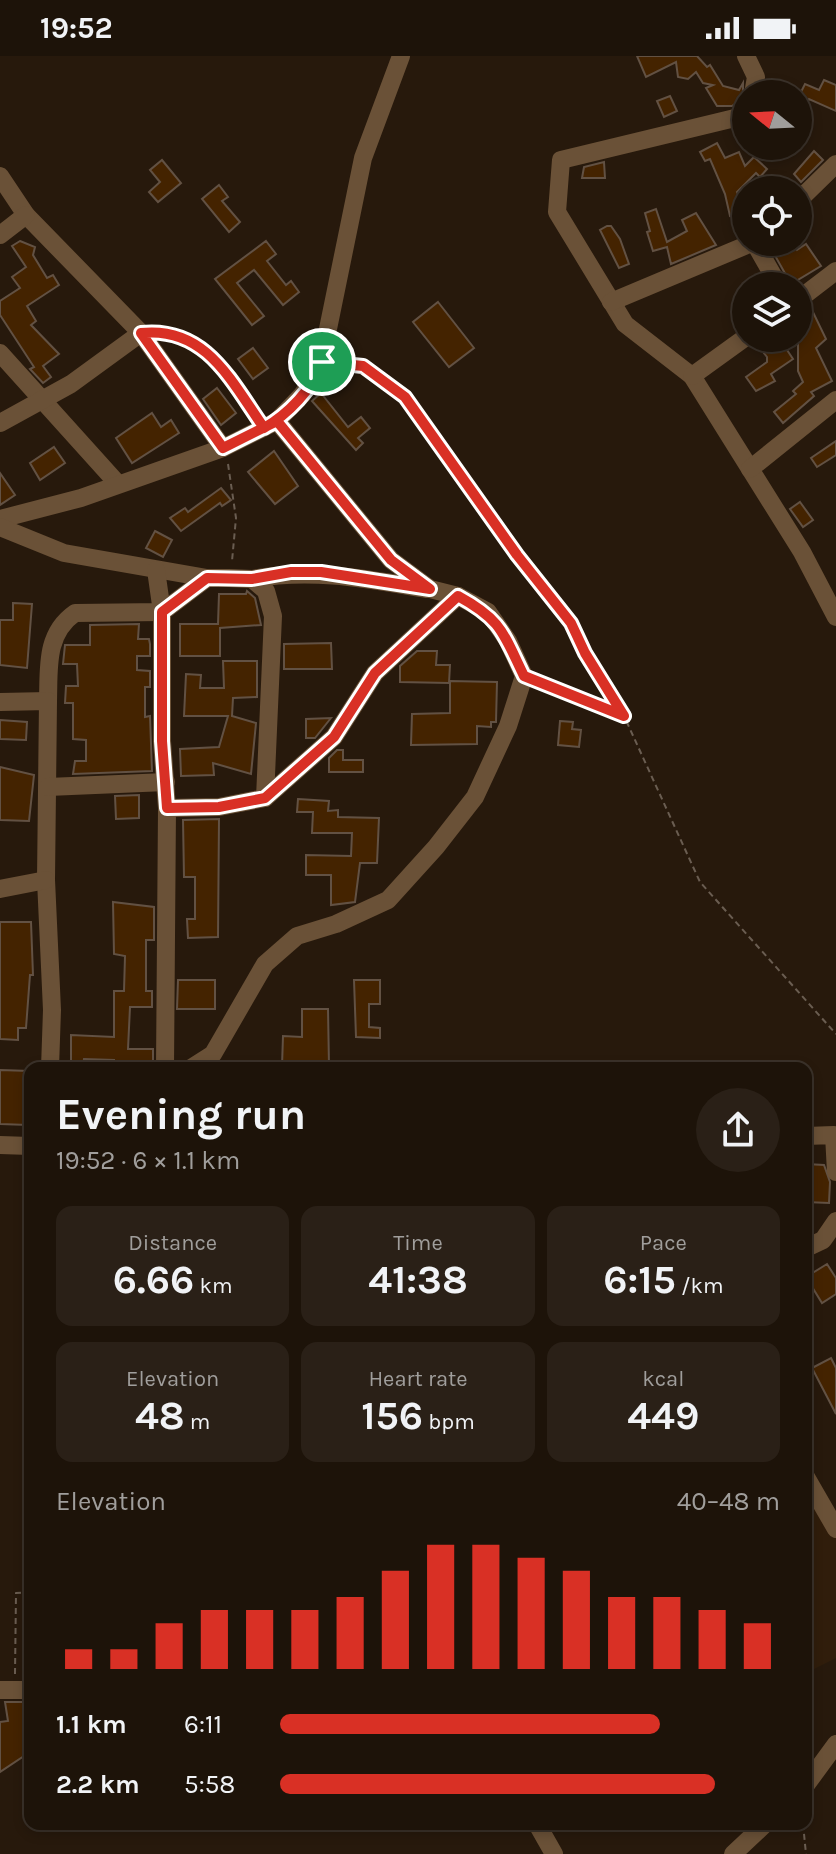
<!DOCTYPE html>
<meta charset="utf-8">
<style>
:root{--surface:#1d1309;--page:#2a2017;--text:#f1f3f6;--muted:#a09e9c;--line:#3b322a;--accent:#d93025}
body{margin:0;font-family:Karla,sans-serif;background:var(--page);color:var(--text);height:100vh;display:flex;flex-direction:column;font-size:30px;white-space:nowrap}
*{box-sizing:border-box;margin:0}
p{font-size:26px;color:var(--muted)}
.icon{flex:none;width:44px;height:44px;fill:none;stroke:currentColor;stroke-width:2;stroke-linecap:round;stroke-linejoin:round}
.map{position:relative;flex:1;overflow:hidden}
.panel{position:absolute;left:24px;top:1006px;width:788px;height:768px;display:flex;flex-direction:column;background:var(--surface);border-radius:16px;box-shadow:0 4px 12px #0003,0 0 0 2px var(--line)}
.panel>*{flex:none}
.needle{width:52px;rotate:288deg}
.tools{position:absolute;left:732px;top:24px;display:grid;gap:16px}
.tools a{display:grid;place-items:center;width:80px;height:80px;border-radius:50%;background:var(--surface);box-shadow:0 4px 12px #0003,0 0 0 2px var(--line);font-size:40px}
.pin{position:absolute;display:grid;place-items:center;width:68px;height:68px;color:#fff;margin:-34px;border:4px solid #fff;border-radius:50%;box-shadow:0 2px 8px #0007}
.round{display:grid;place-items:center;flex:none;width:84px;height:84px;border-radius:42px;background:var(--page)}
.head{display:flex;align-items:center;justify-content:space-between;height:136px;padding:0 32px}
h1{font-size:44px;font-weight:700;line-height:60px}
.metrics{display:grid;grid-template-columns:repeat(3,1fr);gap:12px;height:136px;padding:8px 32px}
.metrics div{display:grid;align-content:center;border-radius:16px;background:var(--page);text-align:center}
.metrics b{font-size:40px;font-weight:700}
.metrics small{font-size:22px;font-weight:400}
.metrics p{font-size:22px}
.chart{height:224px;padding:16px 32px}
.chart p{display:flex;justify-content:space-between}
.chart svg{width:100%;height:144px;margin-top:8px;stroke:var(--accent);stroke-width:6}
ul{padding:0 32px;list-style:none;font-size:26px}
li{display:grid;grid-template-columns:128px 96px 1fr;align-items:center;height:60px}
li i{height:20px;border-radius:10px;background:var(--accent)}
.status{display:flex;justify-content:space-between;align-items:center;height:56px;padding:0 40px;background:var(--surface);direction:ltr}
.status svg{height:22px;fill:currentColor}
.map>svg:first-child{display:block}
.built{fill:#301d0b}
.building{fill:#442300;stroke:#625143;stroke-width:2}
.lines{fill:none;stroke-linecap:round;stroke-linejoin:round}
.path{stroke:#6a5d51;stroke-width:2;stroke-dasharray:6 4;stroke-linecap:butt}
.minor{stroke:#6a5137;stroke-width:18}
.route-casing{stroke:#fff;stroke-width:16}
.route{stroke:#d93025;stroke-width:10}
</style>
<div class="status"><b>19:52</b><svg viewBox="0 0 49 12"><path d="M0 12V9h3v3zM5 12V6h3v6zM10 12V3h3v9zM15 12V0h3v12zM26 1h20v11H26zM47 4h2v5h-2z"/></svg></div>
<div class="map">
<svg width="836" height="1798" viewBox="0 0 836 1798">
<rect width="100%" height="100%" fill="#27190c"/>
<!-- built -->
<polygon class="built" points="806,1415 836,1468 836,1602 806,1617"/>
<!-- building -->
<g class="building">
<polygon points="637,0 697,0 707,11 710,9 723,30 739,34 743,27 743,44 732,50 717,50 706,32 713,29 703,27 696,16 688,23 678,21 676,6 646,21"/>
<polygon points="824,24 836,29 836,55 809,43 798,65 798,42 805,28 819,34"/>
<polygon points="670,40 677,55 664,61 657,45"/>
<polygon points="717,87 725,102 739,96 745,110 754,101 767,113 760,121 756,117 737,136 746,157 746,172 735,158 730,160 725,138 710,103 705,105 700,96"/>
<polygon points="814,95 823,104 801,126 794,118"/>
<polygon points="162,104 181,127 158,146 149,136 160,126 150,114"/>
<polygon points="604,106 605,122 582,122 584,111"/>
<polygon points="219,129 228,141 222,145 240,166 229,176 202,143"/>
<polygon points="656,153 667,186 687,175 682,164 696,157 716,189 671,208 667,191 653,195 647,176 650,175 645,157"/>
<polygon points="607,170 611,170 620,183 629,208 619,212 600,174"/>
<polygon points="20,185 35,191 33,199 47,222 53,219 59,229 27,250 36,265 31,269 59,298 43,310 51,321 43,327 30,313 34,311 0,259 0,245 20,232 12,221 26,211 12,190"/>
<polygon points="266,185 276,198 267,205 286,229 291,225 299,236 283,249 254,214 237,227 264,260 252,269 215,223"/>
<polygon points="792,187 797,194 806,188 821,210 791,228 773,196"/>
<polygon points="438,246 474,292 449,311 413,266"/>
<polygon points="810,250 826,283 816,292 832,325 811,336 814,340 783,367 774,356 796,338 793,335 803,326 798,315 798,277 808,272 800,256"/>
<polygon points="758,282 779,282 793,303 771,318 775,325 756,335 746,321 767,306 767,301 756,287"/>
<polygon points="253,292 268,312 253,323 238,303"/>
<polygon points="217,332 236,357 221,369 203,343"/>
<polygon points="321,337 348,371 361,361 370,372 358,382 363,387 356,394 312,345"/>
<polygon points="152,357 161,371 171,364 179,377 132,407 116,382"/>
<polygon points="836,385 836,399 817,411 811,402"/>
<polygon points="54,391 65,407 40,424 30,407"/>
<polygon points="274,395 298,430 275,448 248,416"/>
<polygon points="0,417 15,439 0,449"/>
<polygon points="221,432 231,444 222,450 220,447 181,475 170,462 185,452 188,456"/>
<polygon points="800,446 813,464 803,471 790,453"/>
<polygon points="155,475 172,484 163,501 146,492"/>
<polygon points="247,535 255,542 261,569 220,572 220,600 180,600 180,568 218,568 219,538 246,538"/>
<polygon points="13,547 32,548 27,612 0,609 0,564 13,564"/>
<polygon points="139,568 138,583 149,583 150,588 150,600 137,600 137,614 150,615 150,631 145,631 145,661 150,660 152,715 73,718 75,705 86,705 86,684 73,683 73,647 65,647 66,630 78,630 77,608 63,608 65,589 90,589 90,569"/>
<polygon points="331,587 332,613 284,613 284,588"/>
<polygon points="417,595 437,595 436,609 450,609 449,627 400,626 400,610"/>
<polygon points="223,605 257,605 257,641 233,642 232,660 256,667 251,718 213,707 214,719 181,720 180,693 219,691 228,660 184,660 186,618 201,619 200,632 224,632"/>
<polygon points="450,625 497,626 496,666 491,666 491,671 477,670 477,688 411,689 412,658 450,657"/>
<polygon points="331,662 315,682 306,682 306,663"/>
<polygon points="0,664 27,666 26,684 0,683"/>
<polygon points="560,665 573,666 572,673 581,674 579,691 558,689"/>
<polygon points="337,694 343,694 343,704 363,704 363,716 329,716 329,702"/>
<polygon points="0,711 34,719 29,765 0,764"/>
<polygon points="139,739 139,762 116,763 115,740"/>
<polygon points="298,743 329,745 328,755 338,754 338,761 379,762 377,807 360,807 355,846 331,849 331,819 306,819 306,799 351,800 352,777 312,777 313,756 297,756"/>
<polygon points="219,763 218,881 188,882 187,863 195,863 195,821 184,821 183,764"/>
<polygon points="113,846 154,851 154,884 146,884 146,935 152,935 152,951 130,951 128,993 153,993 153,1009 114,1009 114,1004 84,1003 83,1009 71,1008 71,979 114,981 114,935 124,935 125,900 114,898"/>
<polygon points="0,866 31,866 33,919 30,919 26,972 18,972 18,984 0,983"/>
<polygon points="178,924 215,924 215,953 177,953"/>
<polygon points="354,924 380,924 380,948 369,948 369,971 380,972 380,982 356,981"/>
<polygon points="302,953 328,953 329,1010 282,1010 283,980 302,981"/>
<polygon points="0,1014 30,1015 28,1069 0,1068"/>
<polygon points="806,1108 824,1109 830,1126 829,1147 806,1146"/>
<polygon points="827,1208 836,1222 836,1238 822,1247 806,1221"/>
<polygon points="831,1302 836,1312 836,1358 812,1312"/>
<polygon points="5,1646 30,1646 30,1696 0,1716 0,1666 8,1665"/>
</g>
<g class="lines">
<!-- path -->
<g class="path">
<path d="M162,275C217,292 223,313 254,358"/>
<polyline points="339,306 363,310 405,341 517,499 571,567 585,597 624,660 700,826 836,978"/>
<polyline points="228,408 236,462 232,505"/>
<polyline points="540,626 623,659"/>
<polyline points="15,1618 16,1537 30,1536"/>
<polyline points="803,1768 806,1798"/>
</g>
<!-- minor -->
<g class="minor">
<polyline points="746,0 756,21 753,38"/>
<polyline points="746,55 739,61 561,104 557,156 625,268 692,320 802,496 836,561"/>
<polyline points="0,120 26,159 141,277 223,392"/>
<polyline points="798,145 836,108"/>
<polyline points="0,179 26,159"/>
<polyline points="754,186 779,230"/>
<polyline points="798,244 836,215"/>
<polyline points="611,246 754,186"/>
<polyline points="0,297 118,428"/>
<polyline points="692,320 746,281"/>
<polyline points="0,367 71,328 141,277"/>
<polyline points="750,413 836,344"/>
<polyline points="0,463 81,442 223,392 277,365 302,339 320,312 363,102 401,0"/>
<polyline points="0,471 64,497 207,522"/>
<polyline points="156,514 162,556 162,685 167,752 165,1012"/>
<path d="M252,523C312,512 367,523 427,533"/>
<path d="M48,645C49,612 45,578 75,557L162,556L207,522H229L252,523L266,535L273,560L265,742"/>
<polyline points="0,646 48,645 46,824 52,954 50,1012"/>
<polyline points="48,731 166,726"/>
<polyline points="167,752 219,751 265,742 334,681 375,617 458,540"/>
<polyline points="0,833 46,824"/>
<polyline points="191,1012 213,998 265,908 297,880 336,868 388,844 436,791 475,741 508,670 524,620 508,585 488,556 458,540 430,533 391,504 277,365"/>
<polyline points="806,1080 834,1079 836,1116"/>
<polyline points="0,1089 30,1090"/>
<polyline points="806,1192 823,1184 836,1165"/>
<polyline points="806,1421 836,1473"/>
<polyline points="0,1634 30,1634"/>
<polyline points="806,1729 836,1688"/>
<polyline points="537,1768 554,1798"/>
<polyline points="733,1798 765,1768"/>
</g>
</g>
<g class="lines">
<!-- route casing -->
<g class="route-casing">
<path id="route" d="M322,306C314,332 287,359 264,372C231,325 206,270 141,277L223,392L277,365L391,504L430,533L321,516H291L252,523L207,522L162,556V685L167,752L219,751L265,742L334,681L375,617L458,540C502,564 503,577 524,620L624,660L585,597L571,567L517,499L405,341L363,310L322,306"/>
</g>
<!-- route -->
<use href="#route" class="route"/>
</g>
</svg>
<div class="tools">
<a><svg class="needle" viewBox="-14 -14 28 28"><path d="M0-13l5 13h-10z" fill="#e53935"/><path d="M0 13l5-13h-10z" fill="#a09e9c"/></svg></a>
<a><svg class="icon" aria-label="locate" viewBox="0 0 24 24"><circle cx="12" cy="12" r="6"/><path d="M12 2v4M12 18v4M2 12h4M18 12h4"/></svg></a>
<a><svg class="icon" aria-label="layers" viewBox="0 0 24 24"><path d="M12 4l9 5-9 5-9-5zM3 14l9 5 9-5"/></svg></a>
</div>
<div class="pin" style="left:322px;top:306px;background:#1e9e55"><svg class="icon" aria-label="arrive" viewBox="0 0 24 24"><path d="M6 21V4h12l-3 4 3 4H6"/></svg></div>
<section class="panel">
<div class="head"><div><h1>Evening run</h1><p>19:52 · 6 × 1.1 km</p></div><a class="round"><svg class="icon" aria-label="share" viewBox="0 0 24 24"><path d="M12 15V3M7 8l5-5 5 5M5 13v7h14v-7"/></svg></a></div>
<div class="metrics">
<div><p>Distance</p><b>6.66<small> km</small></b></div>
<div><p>Time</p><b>41:38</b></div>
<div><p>Pace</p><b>6:15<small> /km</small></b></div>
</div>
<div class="metrics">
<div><p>Elevation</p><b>48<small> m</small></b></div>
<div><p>Heart rate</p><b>156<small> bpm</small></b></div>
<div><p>kcal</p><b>449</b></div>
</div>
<div class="chart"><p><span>Elevation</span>40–48 m</p>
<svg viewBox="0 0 160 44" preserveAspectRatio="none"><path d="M5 44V38M15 44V38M25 44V30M35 44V26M45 44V26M55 44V26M65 44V22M75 44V14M85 44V6M95 44V6M105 44V10M115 44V14M125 44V22M135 44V22M145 44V26M155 44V30"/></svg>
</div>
<ul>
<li><b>1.1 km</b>6:11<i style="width:76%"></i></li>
<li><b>2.2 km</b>5:58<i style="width:87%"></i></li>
</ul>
</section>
</div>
